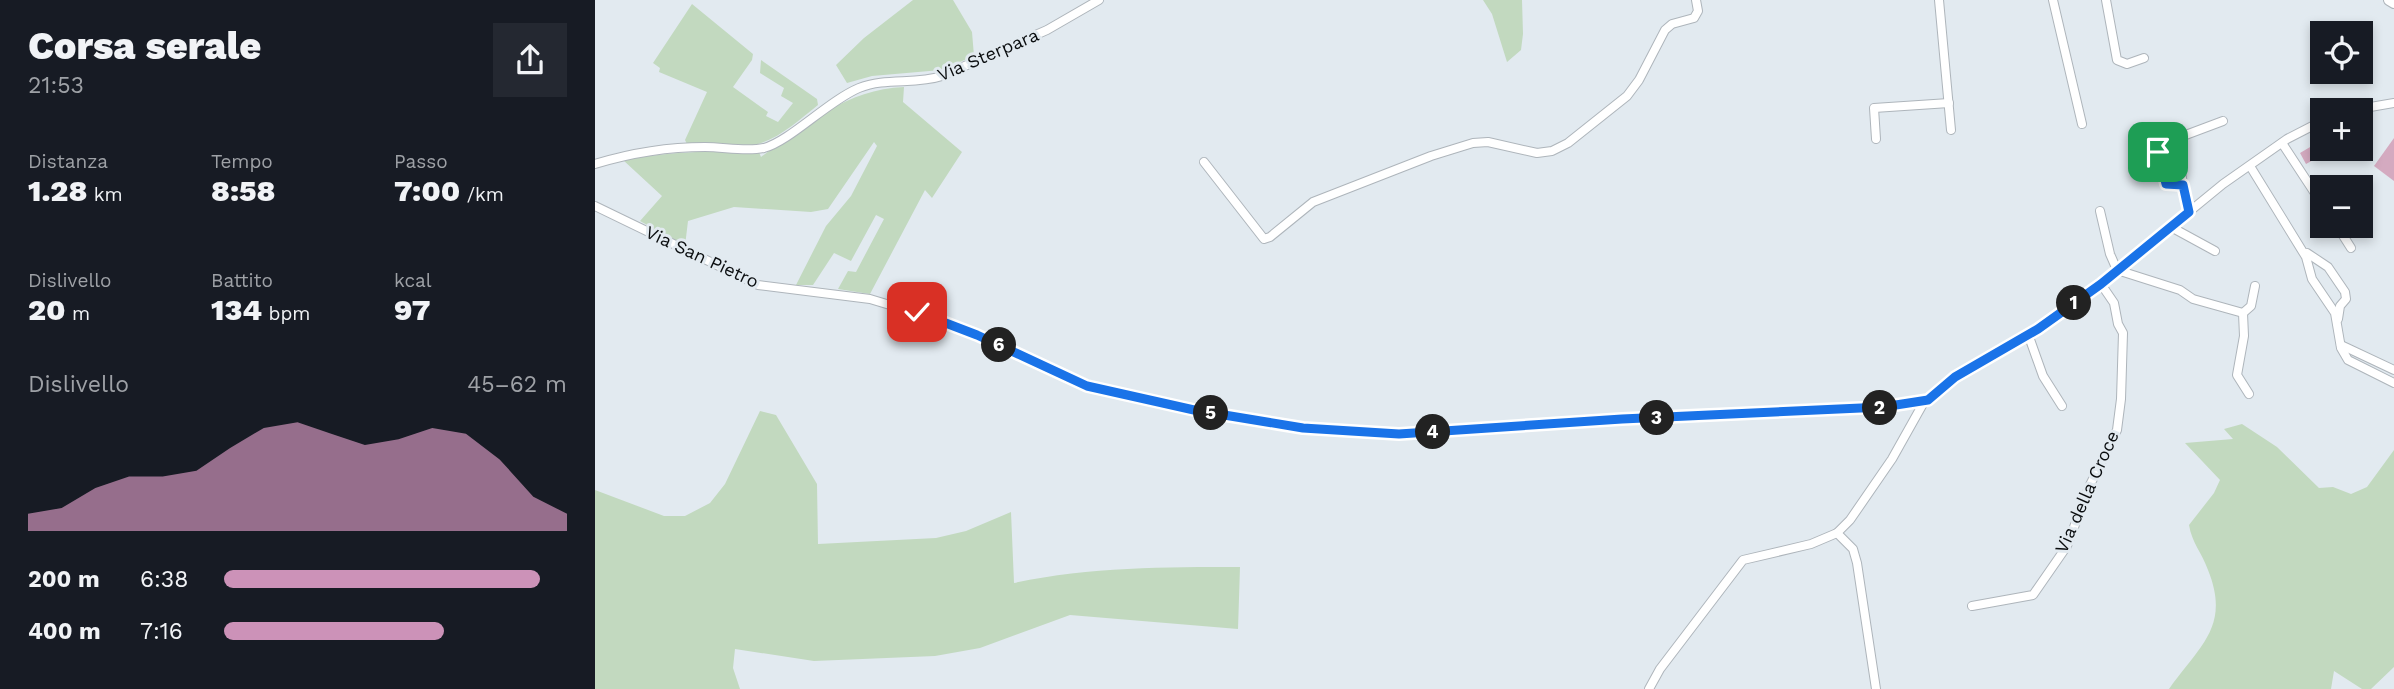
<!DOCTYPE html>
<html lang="it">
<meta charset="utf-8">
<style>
:root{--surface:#171b24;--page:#242831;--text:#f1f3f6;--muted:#9ea1a6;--accent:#cc92b8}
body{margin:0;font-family:"Work Sans",sans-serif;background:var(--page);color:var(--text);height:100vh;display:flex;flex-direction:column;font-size:26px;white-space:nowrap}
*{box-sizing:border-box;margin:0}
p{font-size:23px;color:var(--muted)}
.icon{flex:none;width:38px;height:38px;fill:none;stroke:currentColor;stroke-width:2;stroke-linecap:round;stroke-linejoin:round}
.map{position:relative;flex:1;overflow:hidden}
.drawer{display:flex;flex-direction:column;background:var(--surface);width:595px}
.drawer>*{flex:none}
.controls{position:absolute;left:1715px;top:21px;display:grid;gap:14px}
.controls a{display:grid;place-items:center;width:63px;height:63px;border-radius:0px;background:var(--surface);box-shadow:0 4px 10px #0003;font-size:35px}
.pin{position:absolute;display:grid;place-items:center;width:60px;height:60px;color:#fff;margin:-30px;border-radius:14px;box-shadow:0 4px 10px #0006}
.km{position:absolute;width:35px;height:35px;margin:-18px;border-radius:50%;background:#222;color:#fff;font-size:19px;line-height:35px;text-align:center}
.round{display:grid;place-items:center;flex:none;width:74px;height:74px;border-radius:0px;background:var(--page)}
.overview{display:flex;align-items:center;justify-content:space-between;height:119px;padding:0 28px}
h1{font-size:38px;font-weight:800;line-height:52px}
.metrics{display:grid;grid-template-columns:repeat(3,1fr);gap:10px;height:119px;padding:7px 28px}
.metrics div{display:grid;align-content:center}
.metrics b{font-size:30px;font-weight:800}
.metrics small{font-size:19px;font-weight:400}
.metrics p{font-size:19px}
.chart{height:196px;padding:14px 28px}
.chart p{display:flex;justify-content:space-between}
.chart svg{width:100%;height:126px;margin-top:7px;fill:var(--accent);opacity:.7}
ul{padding:0 28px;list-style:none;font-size:23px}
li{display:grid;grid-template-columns:112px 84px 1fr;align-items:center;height:52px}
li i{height:18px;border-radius:9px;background:var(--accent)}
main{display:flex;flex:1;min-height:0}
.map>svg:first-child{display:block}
.green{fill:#c2d9bf}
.building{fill:#d4aac0}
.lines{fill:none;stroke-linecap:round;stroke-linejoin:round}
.minor-casing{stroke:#aeb5bb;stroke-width:10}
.tertiary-casing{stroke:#aeb5bb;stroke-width:12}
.minor{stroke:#fff;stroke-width:8}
.tertiary{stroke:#fff;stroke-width:10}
.route-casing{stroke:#fff;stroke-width:14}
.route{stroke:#1a73e8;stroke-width:9}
.labels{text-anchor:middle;stroke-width:6;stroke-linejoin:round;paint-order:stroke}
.street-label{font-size:18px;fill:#0a0d0f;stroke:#e2eaf0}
</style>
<main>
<section class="drawer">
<div class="overview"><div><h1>Corsa serale</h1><p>21:53</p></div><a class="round"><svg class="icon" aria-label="share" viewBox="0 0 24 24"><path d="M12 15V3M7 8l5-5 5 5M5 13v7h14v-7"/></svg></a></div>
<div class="metrics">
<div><p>Distanza</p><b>1.28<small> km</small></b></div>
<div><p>Tempo</p><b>8:58</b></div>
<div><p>Passo</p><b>7:00<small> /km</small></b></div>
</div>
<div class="metrics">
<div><p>Dislivello</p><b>20<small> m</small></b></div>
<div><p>Battito</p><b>134<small> bpm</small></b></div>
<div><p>kcal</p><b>97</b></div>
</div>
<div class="chart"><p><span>Dislivello</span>45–62 m</p>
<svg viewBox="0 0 160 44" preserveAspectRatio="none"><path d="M0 44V38L10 36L20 29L30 25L40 25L50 23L60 15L70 8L80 6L90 10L100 14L110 12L120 8L130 10L140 19L150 32L160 38V44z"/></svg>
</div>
<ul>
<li><b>200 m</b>6:38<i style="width:92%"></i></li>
<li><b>400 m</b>7:16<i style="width:64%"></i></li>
</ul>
</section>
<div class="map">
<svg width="1799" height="689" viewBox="0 0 1799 689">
<rect width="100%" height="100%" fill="#e2eaf0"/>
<!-- green -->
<g class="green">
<polygon points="318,0 358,0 377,32 379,56 346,70 277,76 252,83 241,65 269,38"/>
<polygon points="888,0 927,0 928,34 926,50 912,62 897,14"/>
<path d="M97,4L158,54L157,60L138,87L173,112L171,116L183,122L198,103L186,96L189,88L165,73L166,60L222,99L223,105C204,120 184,139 160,145L92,144L90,140L112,92L64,72L65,68L58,63Z"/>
<path d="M309,87L308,102L367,152L337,198L330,190L275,294L243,289L253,271L261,272L289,219L281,215L256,261L239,253L218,285H201L231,226L256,196L282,146L279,142L233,209L216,212L139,207L93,221L90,246L45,221L67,196L28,160C74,152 117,150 164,152L166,157C210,125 252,89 309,87Z"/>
<path d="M165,411L181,415L222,484L223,544L341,538L371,531L416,512L419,583C493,567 570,567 645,567L643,629L475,615L385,648L340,656L219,661L140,649L138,668L145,689H0V490L69,516H90L115,503L130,484Z"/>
<path d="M1647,424L1682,447L1724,488L1738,487L1756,494L1772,487L1799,450V667L1776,689H1767L1739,671L1736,689H1574C1604,646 1636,627 1613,570C1607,553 1597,543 1594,525L1619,493L1625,480L1590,443L1638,439L1629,429Z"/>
</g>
<!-- building -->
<g class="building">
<polygon points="1799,138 1799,181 1779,166"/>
<polygon points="1727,140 1727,149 1738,149 1711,164 1705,153"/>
</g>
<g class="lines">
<!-- minor casing -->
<g class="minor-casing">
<g id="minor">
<polyline points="1344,0 1356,130"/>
<polyline points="1458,0 1487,124"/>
<polyline points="1511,0 1522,60 1532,64 1549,58"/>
<polyline points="1758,110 1799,103"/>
<polyline points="1281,139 1279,108 1354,103"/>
<polyline points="1687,143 1727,204"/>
<polyline points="1580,147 1563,152 1571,184 1588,185"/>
<polyline points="609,162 669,239 675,237 718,202 836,156 878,143 893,142 942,153 957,151 973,143 1032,96 1044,80 1070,30 1077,24 1099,18 1103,11 1101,0"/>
<path d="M0,164C36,153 73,147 110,147C129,147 151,152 169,148C195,141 233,101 264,88C291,77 320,85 347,76L452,30L504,0"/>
<polyline points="1655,166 1711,257 1717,279 1740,313 1746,348 1753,360 1799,383"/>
<polyline points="0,206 163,285 275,299 351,322 505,390 599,410 708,428 804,434 1027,419 1288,407 1329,402"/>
<polyline points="1505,211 1515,254 1522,270 1585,290 1598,299 1648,313 1649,336 1642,375 1654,394"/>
<polyline points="1593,212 1580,139 1628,121"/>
<polyline points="1742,226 1756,248"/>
<polyline points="1576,227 1620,251"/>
<polyline points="1712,253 1733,267 1750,292 1751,299 1745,306 1743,319"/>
<polyline points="1648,313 1656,306 1660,286"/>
<polyline points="1433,334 1448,376 1467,406"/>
<polyline points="1746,345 1799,370"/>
<polyline points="1242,533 1258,549 1262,563 1281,689"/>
<polyline points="1377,606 1438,595 1472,546 1494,487 1522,430 1526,399 1528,333 1523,324 1519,303 1506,284"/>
<polyline points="1054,689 1065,669 1148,560 1216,544 1242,533 1255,520 1297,459 1329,402 1360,377 1443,329 1506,284 1628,184 1692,139 1727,121"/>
</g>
</g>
<!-- tertiary casing -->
<g class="tertiary-casing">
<polyline id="tertiary" points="1794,0 1799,3"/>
</g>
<!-- minor -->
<use href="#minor" class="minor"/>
<!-- tertiary -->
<use href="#tertiary" class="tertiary"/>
</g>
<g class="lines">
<!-- route casing -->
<g class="route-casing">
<polyline id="route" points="322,312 382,335 492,386 599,410 708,428 804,434 1027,419 1288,407 1333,400 1360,377 1443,329 1506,284 1594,212 1588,185 1571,184 1563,152"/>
</g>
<!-- route -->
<use href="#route" class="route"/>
</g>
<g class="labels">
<!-- street labels -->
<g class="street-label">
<text transform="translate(393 55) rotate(-23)" y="6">Via Sterpara</text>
<text transform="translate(107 257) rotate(25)" y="6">Via San Pietro</text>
<text transform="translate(1492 492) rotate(-66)" y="6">Via della Croce</text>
</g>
</g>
</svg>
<div class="controls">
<a><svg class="icon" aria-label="locate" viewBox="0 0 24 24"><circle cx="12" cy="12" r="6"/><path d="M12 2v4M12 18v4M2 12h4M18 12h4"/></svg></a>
<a>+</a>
<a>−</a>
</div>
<div class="pin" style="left:1563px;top:152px;background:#1e9e55"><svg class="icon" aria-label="arrive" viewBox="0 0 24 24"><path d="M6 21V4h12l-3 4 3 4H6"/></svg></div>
<div class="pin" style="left:322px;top:312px;background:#d93025"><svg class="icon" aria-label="check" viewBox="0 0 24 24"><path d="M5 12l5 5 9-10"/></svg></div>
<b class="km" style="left:1479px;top:303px">1</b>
<b class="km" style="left:1285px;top:408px">2</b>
<b class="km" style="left:1062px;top:418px">3</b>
<b class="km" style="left:838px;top:432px">4</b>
<b class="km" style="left:616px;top:413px">5</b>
<b class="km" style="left:404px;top:345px">6</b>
</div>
</main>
